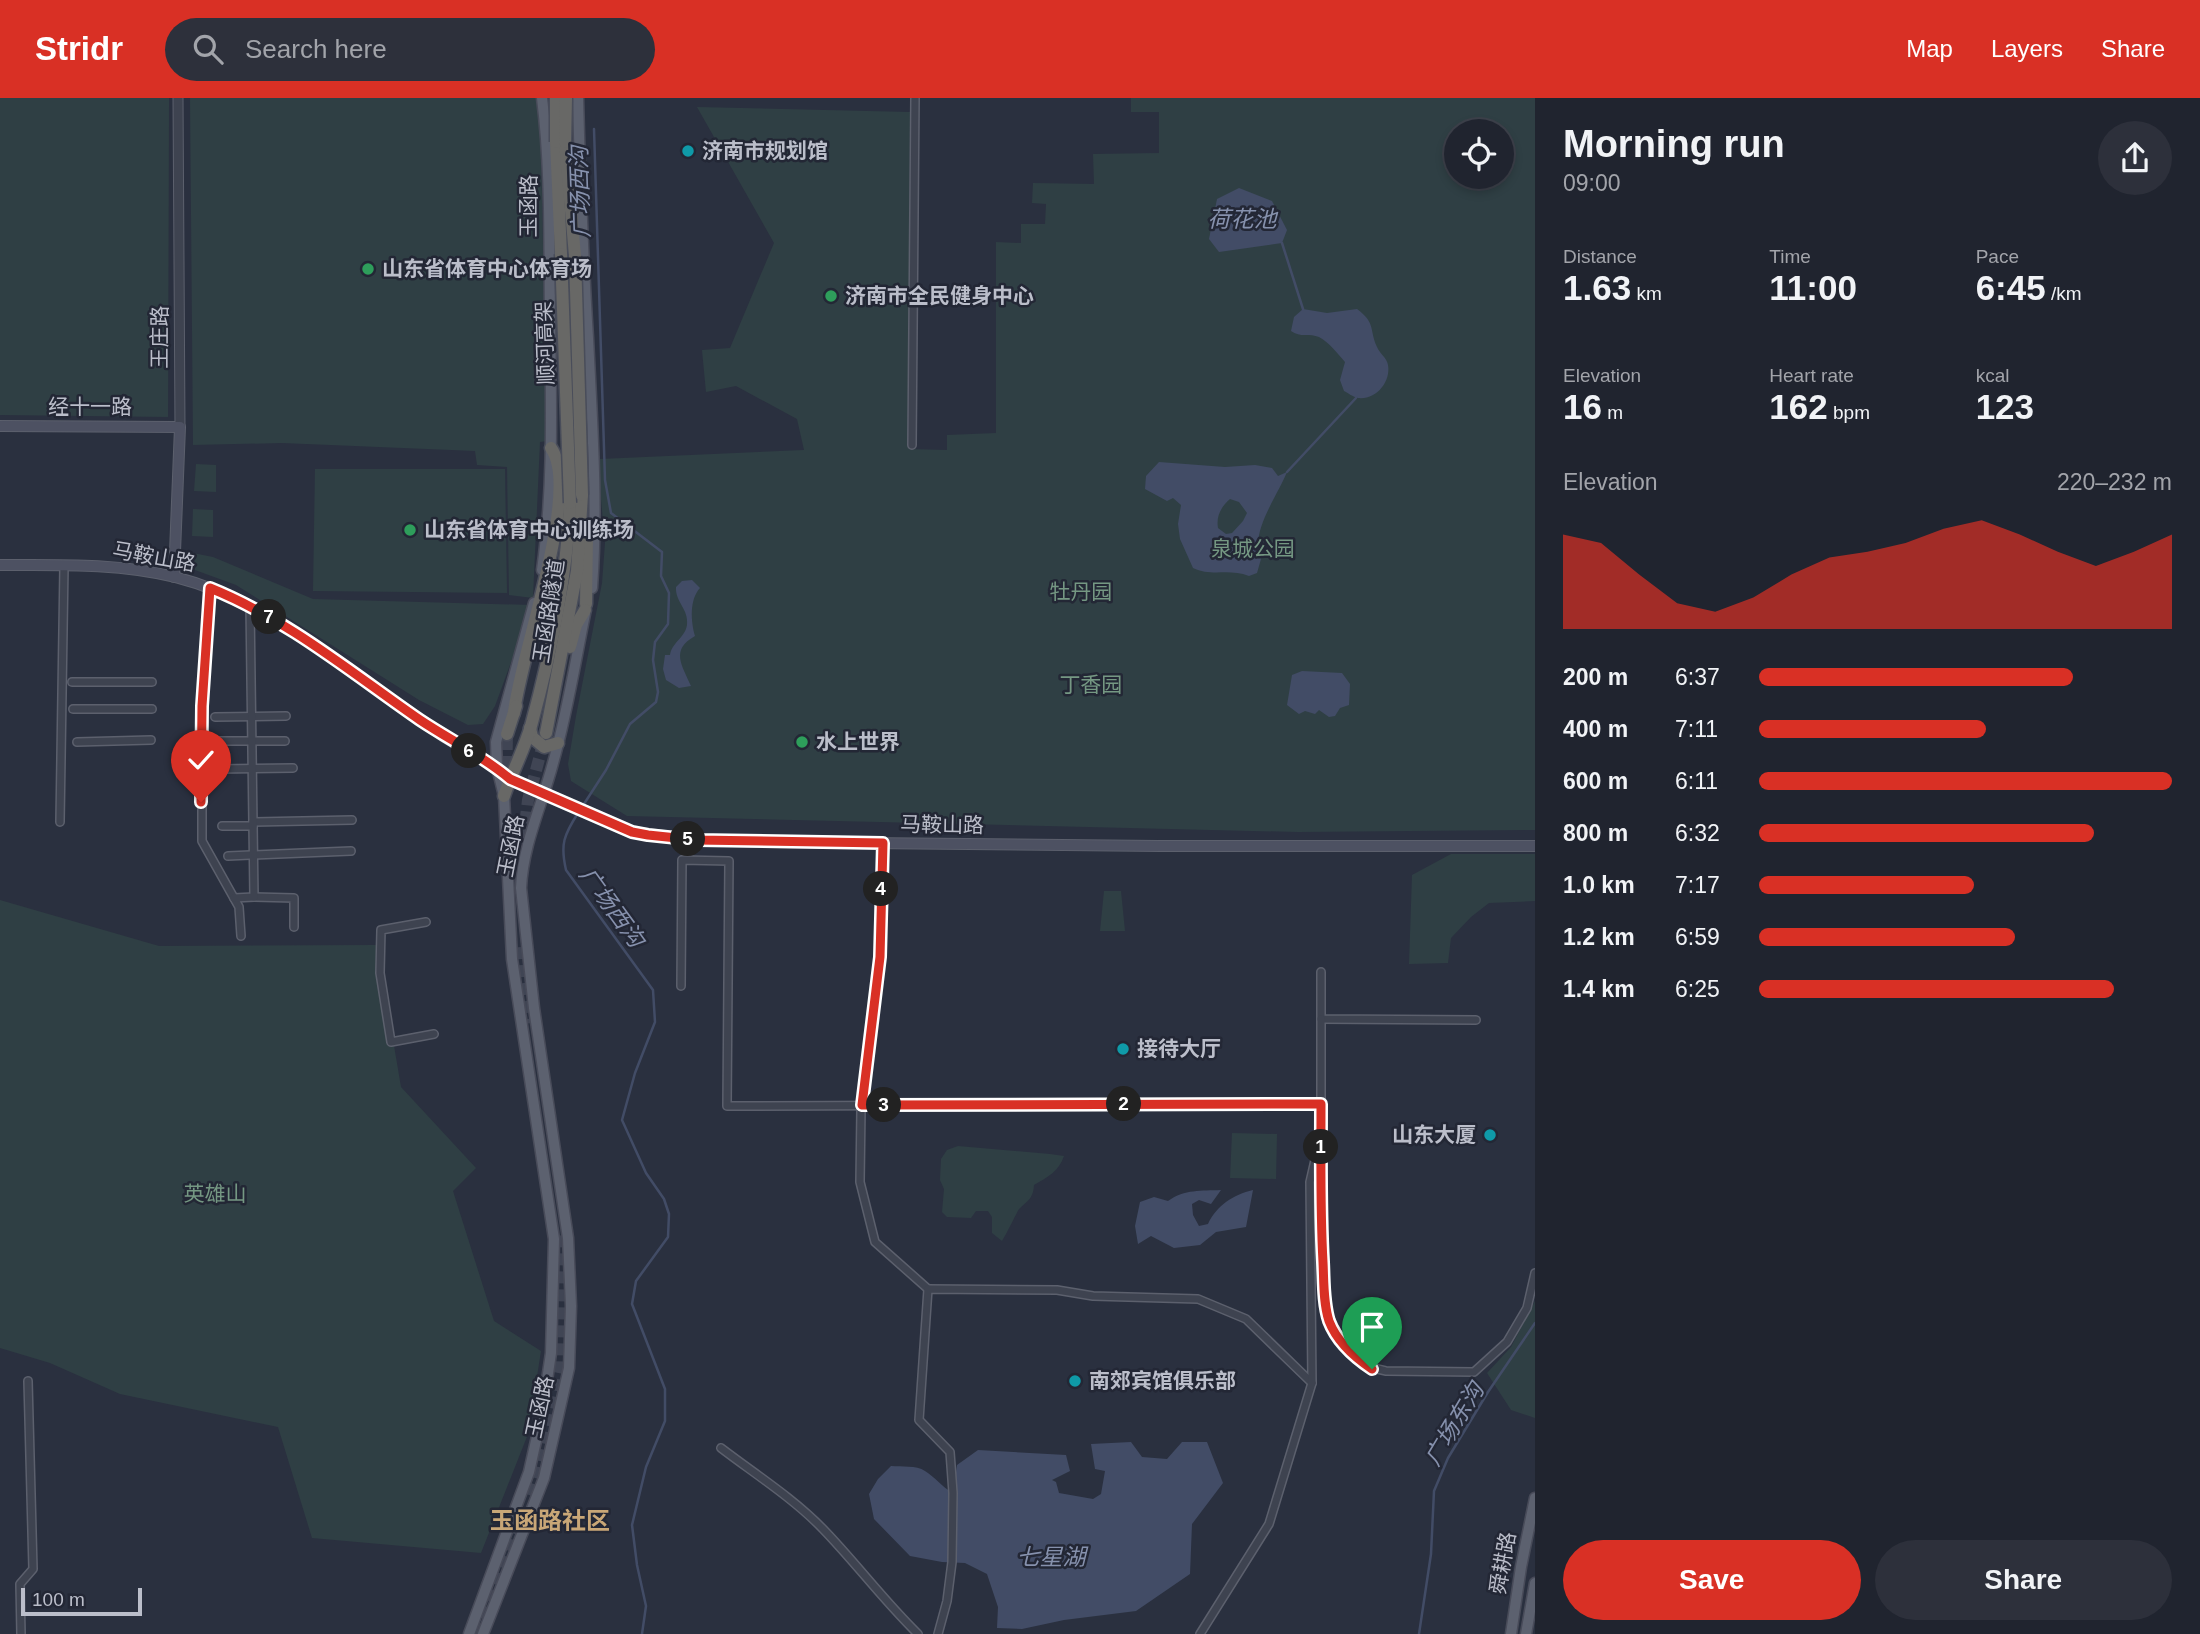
<!DOCTYPE html>
<meta charset="utf-8">
<style>
:root{--surface:#20242f;--page:#2d303b;--text:#f1f3f6;--muted:#a2a4aa;--line:#3d414b;--accent:#d93025}
body{margin:0;font-family:Arial,"Noto Sans SC",sans-serif;background:var(--page);color:var(--text);height:100vh;display:flex;flex-direction:column;font-size:26px;white-space:nowrap}
*{box-sizing:border-box;margin:0}
p{font-size:23px;color:var(--muted)}
.icon{flex:none;width:38px;height:38px;fill:none;stroke:currentColor;stroke-width:2;stroke-linecap:round;stroke-linejoin:round}
.map{position:relative;flex:1;overflow:hidden}
.panel{display:flex;flex-direction:column;background:var(--surface);width:665px}
.panel>*{flex:none}
.buttons{position:absolute;left:1444px;top:21px;display:grid;gap:14px}
.buttons a{display:grid;place-items:center;width:70px;height:70px;border-radius:50%;background:var(--surface);box-shadow:0 4px 10px #0003,0 0 0 2px var(--line);font-size:35px}
.scale{position:absolute;left:21px;bottom:18px;width:121px;box-sizing:border-box;padding-left:7px;border:4px solid #bbbeca;border-top:0;font-size:19px;line-height:24px;white-space:nowrap;color:#bbbeca;-webkit-text-stroke:5px #232735;paint-order:stroke}
.pin{position:absolute;display:grid;place-items:center;width:60px;height:60px;color:#fff;margin:-72px -30px;border-radius:50% 50% 50% 0;rotate:-45deg;box-shadow:0 0 7px #0007}
.pin .icon{rotate:45deg}
.km{position:absolute;width:35px;height:35px;margin:-18px;border-radius:50%;background:#222;color:#fff;font-size:19px;line-height:35px;text-align:center}
.round{display:grid;place-items:center;flex:none;width:74px;height:74px;border-radius:37px;background:var(--page)}
.head{display:flex;align-items:center;justify-content:space-between;height:119px;padding:0 28px}
h1{font-size:38px;font-weight:700;line-height:52px}
.stats{display:grid;grid-template-columns:repeat(3,1fr);gap:10px;height:119px;padding:7px 28px}
.stats div{display:grid;align-content:center}
.stats b{font-size:35px;font-weight:700}
.stats small{font-size:19px;font-weight:400}
.stats p{font-size:19px}
.chart{height:196px;padding:14px 28px}
.chart p{display:flex;justify-content:space-between}
.chart svg{width:100%;height:126px;margin-top:7px;fill:var(--accent);opacity:.7}
.cta{display:flex;gap:14px;margin-top:auto;padding:14px 28px}
.cta a{flex:1;height:80px;border-radius:42px;background:var(--accent);color:#fff;font-size:28px;font-weight:700;line-height:80px;text-align:center}
.cta a+a{background:var(--page);color:var(--text)}
ul{padding:0 28px;list-style:none;font-size:23px}
li{display:grid;grid-template-columns:112px 84px 1fr;align-items:center;height:52px}
li i{height:18px;border-radius:9px;background:var(--accent)}
header{display:flex;align-items:center;gap:42px;box-sizing:border-box;height:98px;padding:0 35px;background:var(--accent);color:#fff}
header strong{font-size:33px}
nav{display:flex;gap:38px;margin-inline-start:auto;font-size:24px}
.search{width:490px;height:63px;background:var(--page);display:flex;align-items:center;gap:18px;box-sizing:border-box;padding:0 24px;border-radius:38px;color:var(--muted);font-size:26px}
main{display:flex;flex:1;min-height:0}
.map>svg:first-child{display:block}
.green{fill:#2f3f44;fill-rule:evenodd}
.water{fill:#424c66;fill-rule:evenodd}
.lines{fill:none;stroke-linecap:round;stroke-linejoin:round}
.stream{stroke:#424c66;stroke-width:2.5}
.trunk-tunnel{stroke:#404554;stroke-width:12;stroke-dasharray:12 6;stroke-linecap:butt}
.minor-casing{stroke:#5c606d;stroke-width:10}
.tertiary-casing{stroke:#5c606d;stroke-width:11}
.secondary-casing{stroke:#5c606d;stroke-width:12}
.primary-casing{stroke:#484b59;stroke-width:13}
.trunk-casing{stroke:#494d5a;stroke-width:15}
.minor{stroke:#3e4350;stroke-width:7}
.tertiary{stroke:#3e4350;stroke-width:9}
.secondary{stroke:#4d5162;stroke-width:10}
.primary{stroke:#5c616f;stroke-width:10}
.trunk{stroke:#686866;stroke-width:12}
.trunk-bridge-casing{stroke:#494d5a;stroke-width:15;stroke-linecap:butt}
.trunk-bridge{stroke:#686866;stroke-width:12}
.route-casing{stroke:#fff;stroke-width:14}
.route{stroke:#d93025;stroke-width:9}
.culture-dot{fill:#0f9aa8;stroke:#232735;stroke-width:2.5}
.leisure-dot{fill:#2e9e5b;stroke:#232735;stroke-width:2.5}
.labels{text-anchor:middle;stroke-width:5;stroke-linejoin:round;paint-order:stroke}
.poi-label{font-size:21px;font-weight:bold;fill:#bbbeca;stroke:#232735;text-anchor:start}
.street-label{font-size:21px;fill:#bbbeca;stroke:#232735}
.park-label{font-size:21px;fill:#759883;stroke:#232735}
.water-label{font-size:23px;font-style:italic;fill:#8691ad;stroke:#232735}
.quarter-label{font-size:24px;font-weight:bold;fill:#c9a777;stroke:#232735}
</style>
<header>
<strong>Stridr</strong>
<div class="search"><svg class="icon" aria-label="search" viewBox="0 0 24 24"><circle cx="10" cy="10" r="6"/><path d="M15 15l6 6"/></svg>Search here</div>
<nav><a>Map</a><a>Layers</a><a>Share</a></nav>
</header>
<main>
<div class="map">
<svg width="1535" height="1536" viewBox="0 0 1535 1536">
<rect width="100%" height="100%" fill="#2a303f"/>
<!-- green -->
<g class="green">
<polygon points="0,0 169,0 168,319 0,317"/>
<polygon points="190,0 540,0 547,343 540,344 533,500 509,497 507,369 477,367 475,353 282,345 193,347"/>
<path d="M1131,0H1535V732L1298,734L627,718L571,683L568,666L576,618L602,485L605,445L599,380L600,361L804,352L797,321L736,288L706,294L702,252L730,250L774,145L697,9L910,14L909,351L947,352V337L996,335V144L1021,145V126H1045L1046,106L1032,105L1033,85L1094,86L1093,56L1159,55V14H1131ZM1456,33H1502V79H1456Z"/>
<polygon points="196,366 216,367 216,394 194,393"/>
<polygon points="315,371 505,371 507,495 313,493"/>
<polygon points="193,411 213,412 213,439 192,438"/>
<polygon points="188,454 213,459 313,501 532,507 495,608 483,626 468,627 419,602 236,487 184,468"/>
<polygon points="1451,756 1535,756 1535,803 1489,805 1471,819 1451,840 1448,865 1409,866 1412,777"/>
<polygon points="1104,793 1121,793 1125,833 1100,833"/>
<polygon points="0,802 159,848 377,847 401,989 476,1070 453,1093 494,1223 541,1253 528,1336 481,1455 312,1440 278,1329 120,1296 50,1265 0,1250"/>
<polygon points="1232,1035 1277,1036 1276,1081 1230,1080"/>
<path d="M958,1048L1050,1056L1064,1058C1059,1073 1048,1079 1034,1087C1033,1101 1028,1102 1019,1111C1017,1114 1006,1137 1002,1143L992,1135V1119L988,1113H976L971,1120L947,1119L942,1114L944,1091L940,1082L941,1061L947,1052Z"/>
<polygon points="1535,1203 1535,1320 1511,1312 1487,1275 1511,1249"/>
</g>
<!-- water -->
<g class="water">
<polygon points="1239,90 1272,103 1287,132 1282,145 1219,154 1209,141 1217,101"/>
<path d="M1303,211L1327,215L1357,211C1376,225 1369,231 1377,249C1380,256 1387,260 1388,267C1391,284 1376,302 1358,300C1353,299 1348,295 1344,293L1340,282L1345,264C1338,256 1329,244 1319,239C1310,235 1300,240 1291,233L1294,219Z"/>
<path d="M1159,364L1225,369L1255,367L1272,370L1278,378L1287,374C1277,399 1249,435 1261,461L1257,475L1249,478C1229,470 1211,479 1193,470L1180,441L1178,426L1181,407L1173,400L1167,403L1145,391L1146,378ZM1230,401L1239,404L1247,415L1243,423L1232,435L1226,436L1218,430C1216,418 1221,409 1230,401Z"/>
<path d="M692,482L700,490C689,502 691,524 695,538C670,552 682,567 691,588L679,590L666,582L663,571L665,557H670C672,544 685,540 687,527C689,511 675,504 676,489L682,483Z"/>
<polygon points="1302,573 1342,575 1350,586 1349,607 1340,610 1335,618 1329,619 1319,612 1315,616 1305,613 1299,616 1287,607 1292,577"/>
<path d="M1221,1092L1211,1106L1199,1102L1192,1106L1193,1117L1199,1128L1208,1126C1217,1107 1233,1097 1253,1092L1246,1129L1216,1134L1200,1147L1174,1150L1151,1138L1138,1146L1135,1128L1140,1104L1154,1099L1168,1103C1185,1091 1201,1093 1221,1092Z"/>
<path d="M1131,1344L1142,1359L1167,1361L1182,1344H1207L1223,1385L1192,1426L1190,1476L1136,1513L1064,1522L1022,1531L997,1530L998,1509L987,1476L965,1465L942,1464L910,1458L874,1421L869,1396L878,1381L891,1368C902,1369 916,1367 925,1373C935,1379 942,1389 953,1395L957,1367L978,1352L1066,1357L1070,1373L1052,1382L1056,1384L1059,1395L1093,1401L1101,1396L1105,1373L1095,1371L1091,1346Z"/>
</g>
<g class="lines">
<!-- stream -->
<g class="stream">
<polyline points="1282,145 1303,211"/>
<polyline points="1287,374 1356,300"/>
<polyline points="582,709 606,672 630,626 656,604 658,594 653,562 655,544 668,526 669,495 661,478 662,454 611,415 605,382 594,31"/>
<path d="M578,715C564,737 560,746 566,772L653,892L655,924L635,975L622,1022L646,1075L664,1101L669,1116L668,1139L636,1183L632,1206L665,1291V1323L646,1369L632,1427L637,1467L646,1508L642,1536"/>
<polyline points="1419,1536 1431,1456 1434,1393 1448,1360 1488,1294 1535,1225"/>
</g>
<!-- trunk-tunnel -->
<g class="trunk-tunnel">
<polyline points="506,688 507,636"/>
<polyline points="521,761 528,702 546,635"/>
<polyline points="523,849 524,880 531,925"/>
<polyline points="532,1398 540,1374 561,1268 562,1133"/>
<polyline points="474,1536 514,1429"/>
</g>
<!-- minor casing -->
<g class="minor-casing">
<g id="minor">
<polyline points="912,347 915,0"/>
<polyline points="210,490 202,608 202,743 239,809 241,838"/>
<polyline points="72,584 152,584"/>
<polyline points="73,611 152,611"/>
<polyline points="215,619 286,618"/>
<polyline points="216,643 285,643"/>
<polyline points="77,644 151,642"/>
<polyline points="218,671 293,670"/>
<polyline points="60,724 64,468"/>
<polyline points="253,724 352,722"/>
<polyline points="222,728 253,728"/>
<polyline points="882,745 880,859 861,1011 860,1084 875,1144 928,1191"/>
<polyline points="228,758 351,753"/>
<polyline points="254,799 294,800 294,829"/>
<polyline points="234,800 254,799 250,507"/>
<polyline points="426,824 381,832 380,875 391,944 434,936"/>
<polyline points="1321,874 1321,921 1476,922"/>
<polyline points="681,888 682,762 729,763 727,1008 1321,1006"/>
<path d="M1321,921C1321,982 1321,1043 1321,1104C1321,1138 1319,1190 1329,1222C1338,1247 1360,1269 1386,1273L1474,1274L1507,1244L1527,1210L1535,1175"/>
<path d="M721,1350C755,1376 793,1400 823,1431C856,1465 884,1503 918,1536"/>
<polyline points="21,1536 20,1486 33,1471 28,1283"/>
<polyline points="938,1536 947,1503 952,1464 953,1395 950,1354 919,1322 928,1191 1057,1192 1093,1198 1198,1201 1246,1221 1312,1285"/>
<polyline points="1200,1536 1269,1426 1312,1285 1310,1084 1318,1049"/>
</g>
</g>
<!-- tertiary casing -->
<g class="tertiary-casing">
<polyline id="tertiary" points="178,0 180,329"/>
</g>
<!-- secondary casing -->
<g class="secondary-casing">
<g id="secondary">
<polyline points="0,328 180,329 174,479"/>
<path d="M0,467C58,467 119,465 175,479C258,500 326,556 395,604C411,615 427,627 443,638C466,652 490,663 510,681L632,734L697,742L763,744L1158,748H1535"/>
</g>
</g>
<!-- primary casing -->
<g class="primary-casing">
<g id="primary">
<path d="M578,0C580,80 583,160 588,240C592,323 598,407 592,490"/>
<path d="M542,472C554,388 551,303 550,218C549,145 551,72 542,0"/>
<polyline points="469,1536 529,1374 542,1316 551,1255 554,1141 512,861 504,698 497,669 496,644 534,505"/>
<path d="M483,1536L544,1380L569,1270L571,1208L568,1140L534,910L521,790C523,746 542,707 553,665C567,616 575,565 585,516"/>
<polyline points="1511,1536 1521,1469 1535,1400"/>
<polyline points="1526,1536 1535,1485"/>
</g>
</g>
<!-- trunk casing -->
<g class="trunk-casing">
<g id="trunk">
<polyline points="556,44 561,156"/>
<polyline points="565,44 575,158"/>
<polyline points="586,506 587,440"/>
<polyline points="570,549 576,527 585,512"/>
<path d="M514,615C519,560 582,393 551,350"/>
<polyline points="530,630 532,639 544,649 558,645"/>
<polyline points="546,635 577,473 582,397"/>
<polyline points="507,636 516,608"/>
<path d="M504,698C512,674 524,652 531,628C551,555 567,480 570,405"/>
</g>
</g>
<!-- minor -->
<use href="#minor" class="minor"/>
<!-- tertiary -->
<use href="#tertiary" class="tertiary"/>
<!-- secondary -->
<use href="#secondary" class="secondary"/>
<!-- primary -->
<use href="#primary" class="primary"/>
<!-- trunk -->
<use href="#trunk" class="trunk"/>
<!-- trunk-bridge casing -->
<g class="trunk-bridge-casing">
<g id="trunk-bridge">
<polyline points="556,0 556,44"/>
<polyline points="565,44 566,0"/>
<polyline points="561,156 570,405"/>
<polyline points="575,158 582,397"/>
</g>
</g>
<!-- trunk-bridge -->
<use href="#trunk-bridge" class="trunk-bridge"/>
</g>
<g class="lines">
<!-- route casing -->
<g class="route-casing">
<path id="route" d="M201,704L202,608L210,490C287,521 352,575 420,622C450,642 483,658 510,681L632,734L648,737L696,742L883,745L880,859L862,1007L1321,1006C1321,1058 1320,1111 1323,1164C1324,1183 1323,1204 1329,1223C1337,1244 1354,1259 1372,1271"/>
</g>
<!-- route -->
<use href="#route" class="route"/>
</g>
<!-- markers -->
<g class="culture-dot">
<circle cx="688" cy="53" r="7"/>
<circle cx="1123" cy="951" r="7"/>
<circle cx="1490" cy="1037" r="7"/>
<circle cx="1075" cy="1283" r="7"/>
</g>
<g class="leisure-dot">
<circle cx="368" cy="171" r="7"/>
<circle cx="831" cy="198" r="7"/>
<circle cx="410" cy="432" r="7"/>
<circle cx="802" cy="644" r="7"/>
</g>
<g class="labels">
<!-- poi labels -->
<g class="poi-label">
<text x="702" y="60">济南市规划馆</text>
<text x="382" y="178">山东省体育中心体育场</text>
<text x="845" y="205">济南市全民健身中心</text>
<text x="424" y="439">山东省体育中心训练场</text>
<text x="816" y="651">水上世界</text>
<text x="1137" y="958">接待大厅</text>
<text x="1476" y="1044" text-anchor="end">山东大厦</text>
<text x="1089" y="1290">南郊宾馆俱乐部</text>
</g>
<!-- street labels -->
<g class="street-label">
<text transform="translate(529 108) rotate(-90)" y="7">玉函路</text>
<text transform="translate(160 239) rotate(-90)" y="7">王庄路</text>
<text transform="translate(545 245) rotate(-92)" y="7">顺河高架</text>
<text x="90" y="316">经十一路</text>
<text transform="translate(154 459) rotate(10)" y="7">马鞍山路</text>
<text transform="translate(549 513) rotate(-81)" y="7">玉函路隧道</text>
<text transform="translate(942 727) rotate(1)" y="7">马鞍山路</text>
<text transform="translate(511 748) rotate(-79)" y="7">玉函路</text>
<text transform="translate(540 1309) rotate(-78)" y="7">玉函路</text>
<text transform="translate(1503 1465) rotate(-80)" y="7">舜耕路</text>
</g>
<!-- park labels -->
<g class="park-label">
<text x="1253" y="458">泉城公园</text>
<text x="1081" y="501">牡丹园</text>
<text x="1091" y="594">丁香园</text>
<text x="215" y="1103">英雄山</text>
</g>
<!-- water labels -->
<g class="water-label">
<text transform="translate(580 94) rotate(-92)" y="8">广场西沟</text>
<text x="1242" y="129">荷花池</text>
<text transform="translate(612 809) rotate(54)" y="8">广场西沟</text>
<text transform="translate(1454 1326) rotate(-59)" y="8">广场东沟</text>
<text x="1051" y="1467">七星湖</text>
</g>
<!-- quarter labels -->
<g class="quarter-label">
<text x="550" y="1431">玉函路社区</text>
</g>
</g>
</svg>
<div class="buttons">
<a><svg class="icon" aria-label="locate" viewBox="0 0 24 24"><circle cx="12" cy="12" r="6"/><path d="M12 2v4M12 18v4M2 12h4M18 12h4"/></svg></a>
</div>
<div class="scale">100 m</div>
<div class="pin" style="left:1372px;top:1271px;background:#1e9e55"><svg class="icon" aria-label="arrive" viewBox="0 0 24 24"><path d="M6 21V4h12l-3 4 3 4H6"/></svg></div>
<div class="pin" style="left:201px;top:704px;background:#d93025"><svg class="icon" aria-label="check" viewBox="0 0 24 24"><path d="M5 12l5 5 9-10"/></svg></div>
<b class="km" style="left:1321px;top:1049px">1</b>
<b class="km" style="left:1124px;top:1006px">2</b>
<b class="km" style="left:884px;top:1007px">3</b>
<b class="km" style="left:881px;top:791px">4</b>
<b class="km" style="left:688px;top:741px">5</b>
<b class="km" style="left:469px;top:653px">6</b>
<b class="km" style="left:269px;top:519px">7</b>
</div>
<section class="panel">
<div class="head"><div><h1>Morning run</h1><p>09:00</p></div><a class="round"><svg class="icon" aria-label="share" viewBox="0 0 24 24"><path d="M12 15V3M7 8l5-5 5 5M5 13v7h14v-7"/></svg></a></div>
<div class="stats">
<div><p>Distance</p><b>1.63<small> km</small></b></div>
<div><p>Time</p><b>11:00</b></div>
<div><p>Pace</p><b>6:45<small> /km</small></b></div>
</div>
<div class="stats">
<div><p>Elevation</p><b>16<small> m</small></b></div>
<div><p>Heart rate</p><b>162<small> bpm</small></b></div>
<div><p>kcal</p><b>123</b></div>
</div>
<div class="chart"><p><span>Elevation</span>220–232 m</p>
<svg viewBox="0 0 160 44" preserveAspectRatio="none"><path d="M0 44V11L10 14L20 25L30 35L40 38L50 33L60 25L70 19L80 17L90 14L100 9L110 6L120 11L130 17L140 22L150 17L160 11V44z"/></svg>
</div>
<ul>
<li><b>200 m</b>6:37<i style="width:76%"></i></li>
<li><b>400 m</b>7:11<i style="width:55%"></i></li>
<li><b>600 m</b>6:11<i style="width:100%"></i></li>
<li><b>800 m</b>6:32<i style="width:81%"></i></li>
<li><b>1.0 km</b>7:17<i style="width:52%"></i></li>
<li><b>1.2 km</b>6:59<i style="width:62%"></i></li>
<li><b>1.4 km</b>6:25<i style="width:86%"></i></li>
</ul>
<div class="cta"><a>Save</a><a>Share</a></div>
</section>
</main>
